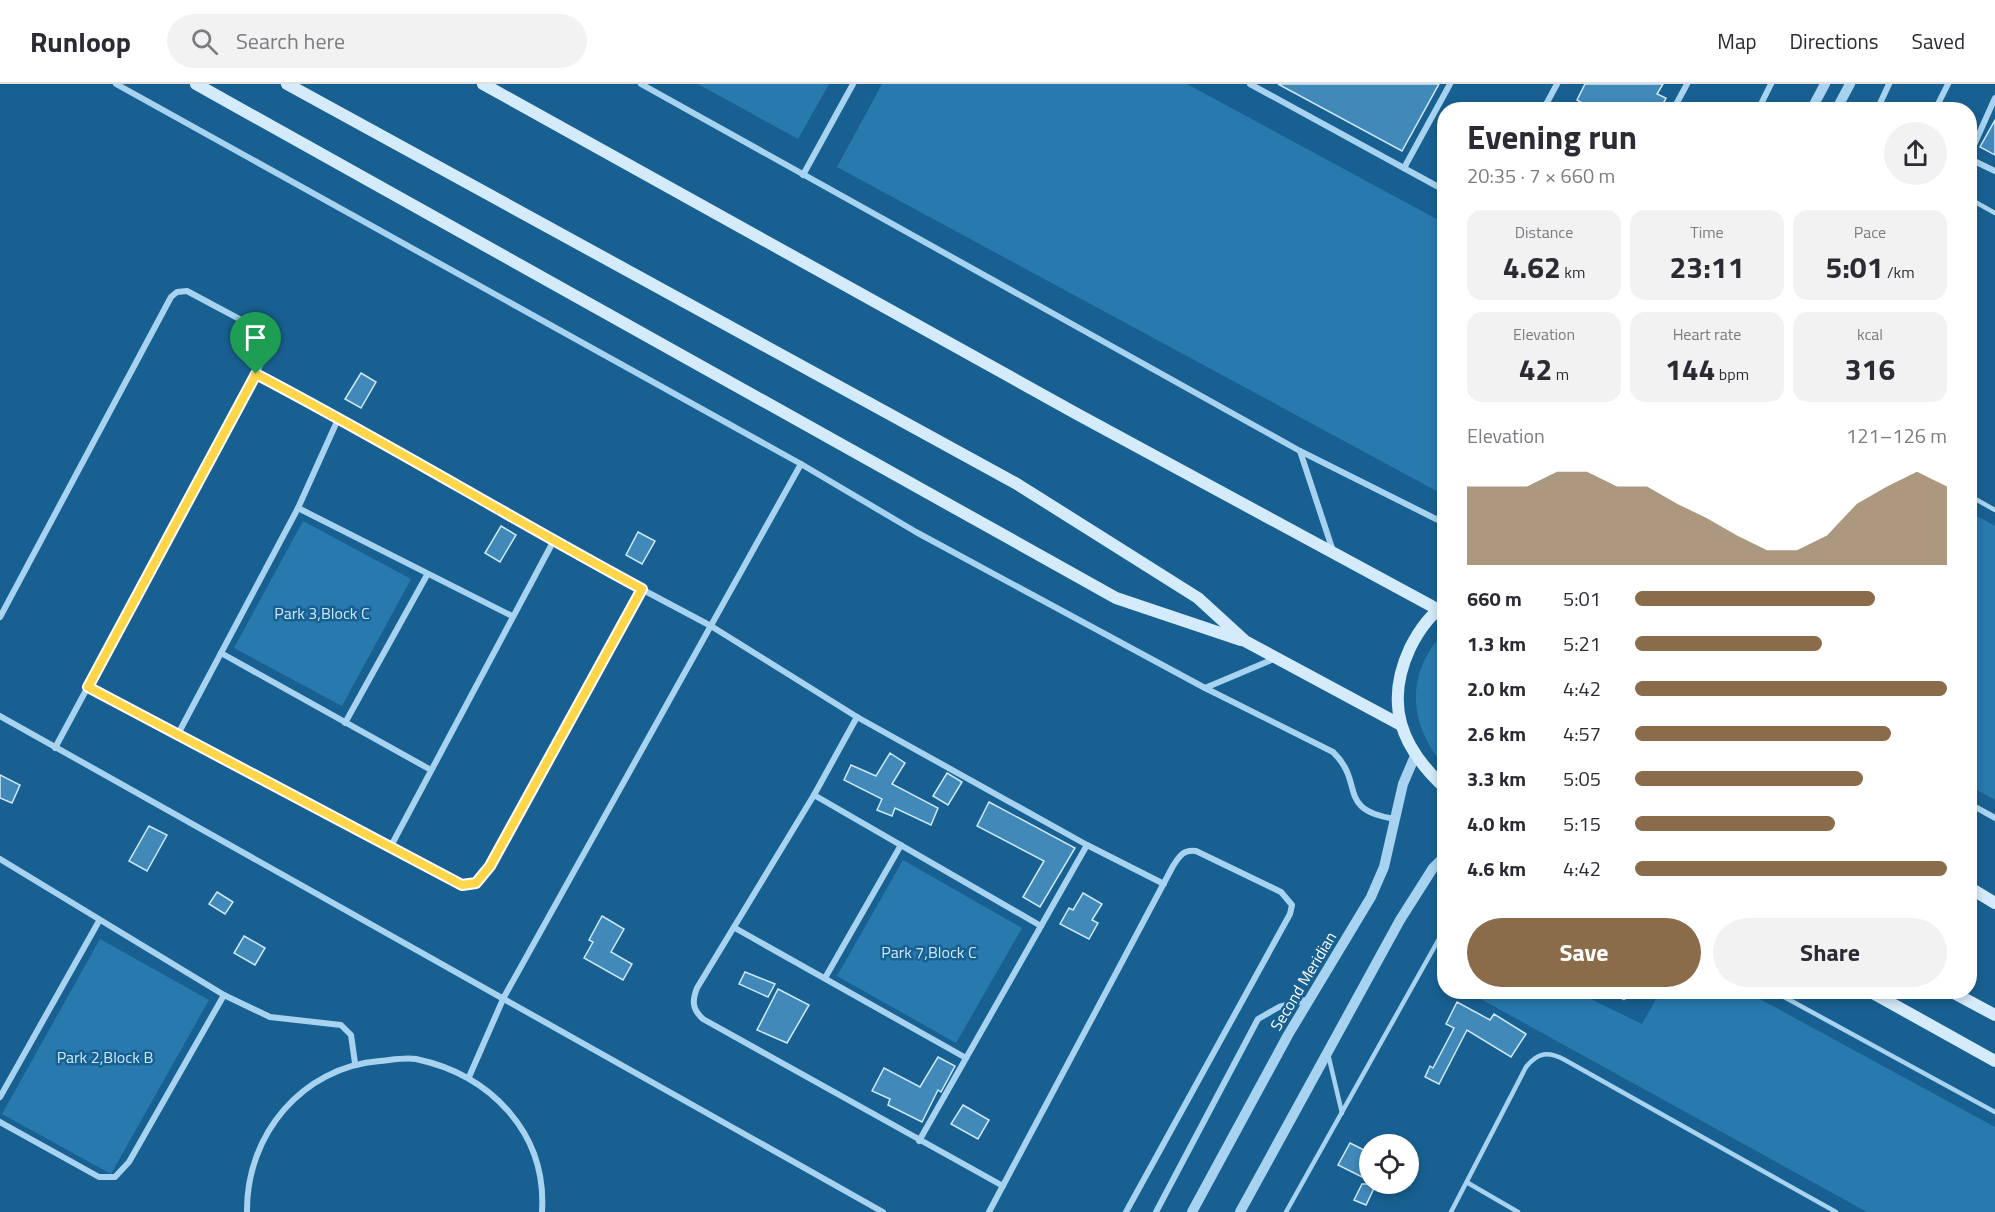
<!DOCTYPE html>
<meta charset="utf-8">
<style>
:root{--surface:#fff;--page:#f2f2f3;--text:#2b2b33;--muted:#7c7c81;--line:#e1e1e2;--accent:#8a6c4a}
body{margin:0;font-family:"Titillium Web",sans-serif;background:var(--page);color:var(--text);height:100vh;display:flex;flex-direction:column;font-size:22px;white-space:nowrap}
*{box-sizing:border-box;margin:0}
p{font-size:20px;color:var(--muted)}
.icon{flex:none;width:33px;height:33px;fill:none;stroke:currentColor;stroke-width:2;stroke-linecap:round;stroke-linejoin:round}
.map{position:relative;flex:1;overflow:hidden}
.panel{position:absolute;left:1437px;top:18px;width:540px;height:897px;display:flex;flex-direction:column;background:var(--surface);border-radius:24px;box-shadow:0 3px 9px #0003}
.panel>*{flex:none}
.fabs{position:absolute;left:1359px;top:1050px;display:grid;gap:12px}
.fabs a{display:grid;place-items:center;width:60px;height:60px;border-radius:50%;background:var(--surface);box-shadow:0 3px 9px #0003;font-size:30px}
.pin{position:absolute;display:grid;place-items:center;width:51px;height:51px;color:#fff;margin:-62px -26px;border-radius:50% 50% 50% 0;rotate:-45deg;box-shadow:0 0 6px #0007}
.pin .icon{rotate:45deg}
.round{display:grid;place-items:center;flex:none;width:63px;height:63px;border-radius:32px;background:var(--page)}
.summary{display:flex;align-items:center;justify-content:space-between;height:102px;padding:0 30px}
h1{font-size:33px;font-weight:700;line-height:45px}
.metrics{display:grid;grid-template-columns:repeat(3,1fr);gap:9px;height:102px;padding:6px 30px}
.metrics div{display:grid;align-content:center;border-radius:15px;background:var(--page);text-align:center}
.metrics b{font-size:30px;font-weight:700}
.metrics small{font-size:16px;font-weight:400}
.metrics p{font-size:16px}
.chart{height:168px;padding:12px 30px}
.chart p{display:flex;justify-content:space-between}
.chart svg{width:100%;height:108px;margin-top:6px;fill:var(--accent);opacity:.7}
.action{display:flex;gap:12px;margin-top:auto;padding:12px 30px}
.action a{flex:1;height:69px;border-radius:36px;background:var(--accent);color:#fff;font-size:24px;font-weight:700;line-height:69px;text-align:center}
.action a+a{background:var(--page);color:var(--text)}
ul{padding:0 30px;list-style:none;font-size:20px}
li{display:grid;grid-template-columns:96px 72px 1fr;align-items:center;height:45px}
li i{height:15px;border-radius:8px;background:var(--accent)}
header{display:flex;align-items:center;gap:36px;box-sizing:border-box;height:84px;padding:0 30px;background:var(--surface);border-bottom:2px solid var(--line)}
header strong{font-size:28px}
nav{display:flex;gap:33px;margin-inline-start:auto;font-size:21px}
.search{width:420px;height:54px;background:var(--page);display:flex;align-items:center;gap:15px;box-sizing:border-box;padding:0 21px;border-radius:33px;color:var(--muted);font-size:22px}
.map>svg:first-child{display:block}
.green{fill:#2879ae}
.building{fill:#4189b9;stroke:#cde9fb;stroke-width:1.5}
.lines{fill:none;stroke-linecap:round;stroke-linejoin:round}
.service{stroke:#a7d3f0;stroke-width:4.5}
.minor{stroke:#a7d3f0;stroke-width:6}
.tertiary{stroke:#a7d3f0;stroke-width:10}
.secondary{stroke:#d4ebfb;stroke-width:12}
.route-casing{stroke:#fff;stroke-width:12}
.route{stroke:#ffd54a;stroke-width:8}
.labels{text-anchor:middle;stroke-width:5;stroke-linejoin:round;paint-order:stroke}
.park-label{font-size:16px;fill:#cde9fb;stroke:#186091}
.street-label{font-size:16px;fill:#fff;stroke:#186091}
</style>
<header>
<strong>Runloop</strong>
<div class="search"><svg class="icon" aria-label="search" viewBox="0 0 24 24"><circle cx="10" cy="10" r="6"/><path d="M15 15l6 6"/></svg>Search here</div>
<nav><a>Map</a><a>Directions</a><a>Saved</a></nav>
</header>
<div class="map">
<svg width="1995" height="1128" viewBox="0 0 1995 1128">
<rect width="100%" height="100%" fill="#186091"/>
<!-- green -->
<g class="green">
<polygon points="698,0 829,0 798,55"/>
<polygon points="882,0 1187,0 1444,139 1444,411 837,83"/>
<polygon points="1970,428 1995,442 1995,716 1970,702"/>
<polygon points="303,437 411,495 342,622 234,564"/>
<path d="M1444,548V682C1408,639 1405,590 1444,548Z"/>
<polygon points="903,776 1022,844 956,959 837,892"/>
<polygon points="100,855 209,916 111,1090 2,1030"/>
<polygon points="1468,908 1576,908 1642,940 1660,908 1747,908 1995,1043 1995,1128 1867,1128"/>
</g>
<!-- building -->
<g class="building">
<polygon points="1278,0 1439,0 1402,67"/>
<polygon points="1585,0 1663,0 1657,10 1666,14 1660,26 1585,26 1587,22 1577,16"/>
<polygon points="1995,36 1995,71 1980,63"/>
<polygon points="361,289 376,298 361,324 345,315"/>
<polygon points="501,442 516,451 500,478 485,469"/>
<polygon points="638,448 655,457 642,480 626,471"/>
<polygon points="890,669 905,679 892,700 938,724 931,741 895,724 892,732 877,726 882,715 844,696 851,681 876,692"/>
<polygon points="947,689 962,698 948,721 933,712"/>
<polygon points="0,691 20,701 12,719 0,714"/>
<polygon points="989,718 1075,764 1040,823 1023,813 1044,777 977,742"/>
<polygon points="149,742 167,751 147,787 129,777"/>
<polygon points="217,808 233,818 225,830 209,820"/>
<polygon points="1083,809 1102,820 1092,836 1098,839 1089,855 1060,840 1069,824 1073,826"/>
<polygon points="602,832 624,845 611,868 632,880 623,896 584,874 593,858 589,856"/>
<polygon points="244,852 265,864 255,881 234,869"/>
<polygon points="745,888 775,900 768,913 739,900"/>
<polygon points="778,905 809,921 787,959 757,946"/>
<polygon points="1457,918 1490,936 1494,930 1526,950 1511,973 1467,946 1439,1000 1425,993 1430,982 1433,984 1454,944 1446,940"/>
<polygon points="938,973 955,982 941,1008 938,1006 922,1038 888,1021 890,1015 872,1007 884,984 920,1003"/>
<polygon points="963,1021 989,1036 978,1055 951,1040"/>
<polygon points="1350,1059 1370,1069 1370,1097 1338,1081"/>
<polygon points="1362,1100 1376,1100 1366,1121 1354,1116"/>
</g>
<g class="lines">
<!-- service -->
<g class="service">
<polyline points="1970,115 1995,129"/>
<polyline points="1970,412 1995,426"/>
<polyline points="1612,908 1624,914 1628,908"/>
<polyline points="1775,908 1995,1028"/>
<polyline points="1328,970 1342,1029"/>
<polyline points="1468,1099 1518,1128"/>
<polyline points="1286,1128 1444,846"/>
<path d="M1451,1128L1526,983C1538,968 1548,967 1565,976L1836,1128"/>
</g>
<!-- minor -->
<g class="minor">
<path d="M116,0L801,380L916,448L1205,604L1333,668C1366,700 1335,725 1395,735"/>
<polyline points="641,0 1300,367 1444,439"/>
<polyline points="1250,0 1444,106"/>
<polyline points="1543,26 1557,0"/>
<polyline points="1673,26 1687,0"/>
<polyline points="1758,26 1771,0"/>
<polyline points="1877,26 1889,0"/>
<polyline points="1935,26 1948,0"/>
<polyline points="1970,70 1995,14"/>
<polyline points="1970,75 1995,87"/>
<polyline points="1404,84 1450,0"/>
<polyline points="803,91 853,0"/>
<polyline points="256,290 339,333 553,458 711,542 857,633 1087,761 1164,800"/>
<polyline points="1300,367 1333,467"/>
<polyline points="298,424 512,532"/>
<path d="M0,533L171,213L177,208L187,207L258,245C271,260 264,273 256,290L55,664"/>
<polyline points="221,569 431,686"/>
<path d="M88,603L462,801C477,801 482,793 490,782L642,505"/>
<polyline points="1205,604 1276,574"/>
<polyline points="0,632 883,1128"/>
<path d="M857,633L814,711L697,904C692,917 692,925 703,935L1003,1102"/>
<polyline points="345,639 427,491"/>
<polyline points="178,650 298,424 339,333"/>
<polyline points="814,711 1041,842"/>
<polyline points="1970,720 1995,734"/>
<polyline points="391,762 553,458"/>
<polyline points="0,775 224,911 270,933 341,941 351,951 355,979"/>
<polyline points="735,844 966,974"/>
<polyline points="825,894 901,761"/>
<polyline points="469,993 504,913 801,380"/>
<polyline points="0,1013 99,837"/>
<polyline points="0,1038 99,1093 115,1093 129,1078 224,911"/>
<polyline points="919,1057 1087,761"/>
<path d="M247,1128C246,1051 302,983 380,977C391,976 405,973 416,975C491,991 547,1049 542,1128"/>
<path d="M989,1128L1173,782C1179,773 1183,765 1196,767L1281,808L1292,821L1290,830L1126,1128"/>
<polyline points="1156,1128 1258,935 1279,923 1310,915"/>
</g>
<!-- tertiary -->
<g class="tertiary">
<polyline points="1811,26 1825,0"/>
<polyline points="1836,26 1850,0"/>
<polyline points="1192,1128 1288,951 1371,813 1384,783 1403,700 1415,672"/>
<polyline points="1240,1128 1400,836 1433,784 1444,773"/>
</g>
<!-- secondary -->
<g class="secondary">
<polyline points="196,0 1116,514 1241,556"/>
<polyline points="287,0 1017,400 1198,514 1245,557 1401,641"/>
<polyline points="483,0 1077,330 1439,526"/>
<path d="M1444,522C1428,532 1418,548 1410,564C1384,620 1401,663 1444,703"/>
<polyline points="1970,804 1995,819"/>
<polyline points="1871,908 1995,977"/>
<polyline points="1952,908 1995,931"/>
</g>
</g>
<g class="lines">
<!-- route casing -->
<g class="route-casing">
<path id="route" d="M256,290C386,358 512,435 642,505L490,782L476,799L462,801L88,603Z"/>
</g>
<!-- route -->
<use href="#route" class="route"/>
</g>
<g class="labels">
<!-- park labels -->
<g class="park-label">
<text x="322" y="535">Park 3,Block C</text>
<text x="929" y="874">Park 7,Block C</text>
<text x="105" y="979">Park 2,Block B</text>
</g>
<!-- street labels -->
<g class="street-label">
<text transform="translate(1303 897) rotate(-59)" y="6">Second Meridian</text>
</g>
</g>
</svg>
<div class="fabs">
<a><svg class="icon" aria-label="locate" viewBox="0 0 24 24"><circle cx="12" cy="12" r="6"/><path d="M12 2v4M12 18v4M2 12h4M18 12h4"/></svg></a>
</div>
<div class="pin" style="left:256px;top:290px;background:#1e9e55"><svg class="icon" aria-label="arrive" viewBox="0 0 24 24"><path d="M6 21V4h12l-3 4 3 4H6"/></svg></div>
<section class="panel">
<div class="summary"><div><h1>Evening run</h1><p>20:35 · 7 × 660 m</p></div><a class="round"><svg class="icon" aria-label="share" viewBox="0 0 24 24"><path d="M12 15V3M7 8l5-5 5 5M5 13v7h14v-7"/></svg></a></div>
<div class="metrics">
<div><p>Distance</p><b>4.62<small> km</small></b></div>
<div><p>Time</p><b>23:11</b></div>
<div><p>Pace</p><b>5:01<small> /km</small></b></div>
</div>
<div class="metrics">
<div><p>Elevation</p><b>42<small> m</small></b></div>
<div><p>Heart rate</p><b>144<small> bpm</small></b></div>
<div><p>kcal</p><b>316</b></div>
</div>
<div class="chart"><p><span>Elevation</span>121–126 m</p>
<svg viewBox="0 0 160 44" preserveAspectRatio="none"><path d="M0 44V12L10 12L20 12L30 6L40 6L50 12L60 12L70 19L80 25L90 32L100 38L110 38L120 32L130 19L140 12L150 6L160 12V44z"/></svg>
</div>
<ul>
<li><b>660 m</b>5:01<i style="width:77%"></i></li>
<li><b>1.3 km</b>5:21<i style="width:60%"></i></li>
<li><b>2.0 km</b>4:42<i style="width:100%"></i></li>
<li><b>2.6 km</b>4:57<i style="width:82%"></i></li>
<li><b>3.3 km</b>5:05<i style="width:73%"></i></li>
<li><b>4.0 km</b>5:15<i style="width:64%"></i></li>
<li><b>4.6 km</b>4:42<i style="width:100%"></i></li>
</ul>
<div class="action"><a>Save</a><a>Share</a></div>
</section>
</div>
